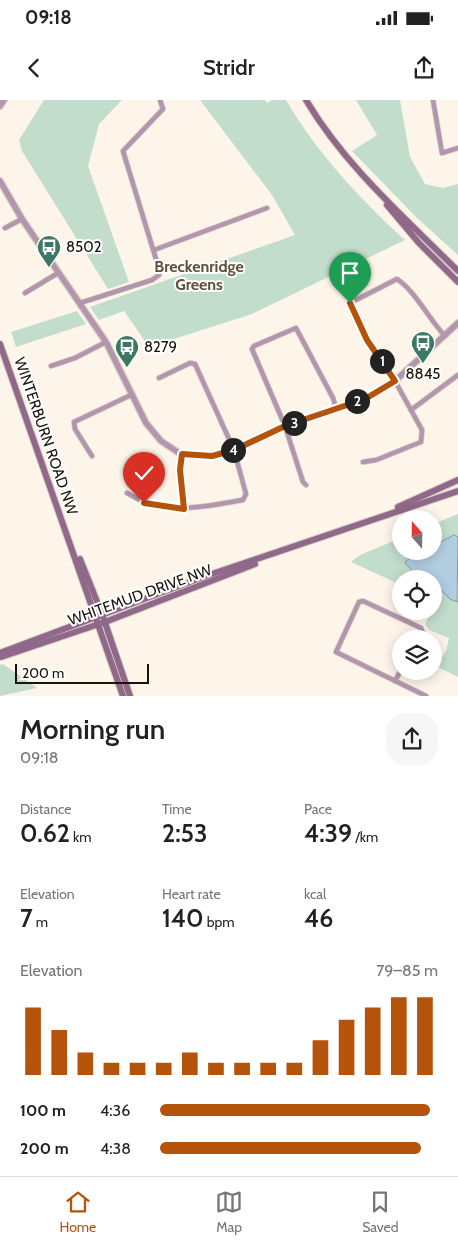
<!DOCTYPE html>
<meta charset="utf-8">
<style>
:root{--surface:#fff;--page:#f6f6f6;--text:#222;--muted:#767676;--line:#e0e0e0;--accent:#b45309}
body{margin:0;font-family:Cabin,sans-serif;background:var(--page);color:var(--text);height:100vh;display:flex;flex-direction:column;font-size:19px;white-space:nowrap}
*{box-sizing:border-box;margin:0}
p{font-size:16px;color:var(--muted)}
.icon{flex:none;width:28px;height:28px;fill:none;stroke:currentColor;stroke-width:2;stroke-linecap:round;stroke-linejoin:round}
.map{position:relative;height:596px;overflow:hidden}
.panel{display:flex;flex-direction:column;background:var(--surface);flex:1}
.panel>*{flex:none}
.needle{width:32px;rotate:340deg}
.controls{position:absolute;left:392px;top:410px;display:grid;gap:10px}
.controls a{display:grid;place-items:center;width:50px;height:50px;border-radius:50%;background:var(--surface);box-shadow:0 2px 12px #0003;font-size:25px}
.scale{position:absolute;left:15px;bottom:12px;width:134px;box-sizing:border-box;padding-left:5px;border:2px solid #191309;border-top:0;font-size:14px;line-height:18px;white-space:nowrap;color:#191309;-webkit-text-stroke:4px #fff;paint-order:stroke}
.pin{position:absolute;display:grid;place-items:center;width:42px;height:42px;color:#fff;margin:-51px -21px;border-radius:50% 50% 50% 0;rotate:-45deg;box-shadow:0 0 5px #0007}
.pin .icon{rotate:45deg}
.km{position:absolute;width:25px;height:25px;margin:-12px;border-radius:50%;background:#222;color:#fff;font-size:14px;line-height:25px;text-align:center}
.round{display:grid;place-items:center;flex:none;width:52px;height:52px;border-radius:20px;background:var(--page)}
.summary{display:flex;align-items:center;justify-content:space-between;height:85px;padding:0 20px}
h1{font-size:28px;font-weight:600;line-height:38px}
.metrics{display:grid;grid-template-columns:repeat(3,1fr);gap:8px;height:85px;padding:5px 20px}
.metrics div{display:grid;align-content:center}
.metrics b{font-size:25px;font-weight:600}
.metrics small{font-size:14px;font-weight:400}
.metrics p{font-size:14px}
.chart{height:140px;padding:10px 20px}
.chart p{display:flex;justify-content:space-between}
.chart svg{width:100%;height:90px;margin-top:5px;stroke:var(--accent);stroke-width:6}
ul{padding:0 20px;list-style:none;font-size:16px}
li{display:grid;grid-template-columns:80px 60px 1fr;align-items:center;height:38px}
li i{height:12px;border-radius:6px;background:var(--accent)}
.status{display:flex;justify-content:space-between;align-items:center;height:35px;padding:0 25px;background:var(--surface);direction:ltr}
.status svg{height:14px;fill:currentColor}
header{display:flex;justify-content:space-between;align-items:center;height:65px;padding:0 20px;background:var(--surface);font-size:22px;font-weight:600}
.tabs{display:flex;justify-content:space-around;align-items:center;height:70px;border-top:1px solid var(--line);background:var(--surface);font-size:14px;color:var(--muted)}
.tabs a{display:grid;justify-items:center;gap:2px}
.tabs .selected{color:var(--accent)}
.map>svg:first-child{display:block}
.green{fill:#c3ddcd}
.water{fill:#b2cee3;stroke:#8496a2}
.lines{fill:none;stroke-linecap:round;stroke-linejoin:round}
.minor-casing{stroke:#d9d1c6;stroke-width:6}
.tertiary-casing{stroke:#d9d1c6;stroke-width:8}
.secondary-casing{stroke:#d9d1c6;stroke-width:8}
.minor{stroke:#b396ad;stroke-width:4.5}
.tertiary{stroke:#b396ad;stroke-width:5.5}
.secondary{stroke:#90688a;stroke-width:6}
.route-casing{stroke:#fff;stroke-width:10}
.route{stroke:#b45309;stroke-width:6}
.labels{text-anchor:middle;stroke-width:4;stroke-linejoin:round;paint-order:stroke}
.poi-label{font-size:15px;fill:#191309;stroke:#fff;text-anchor:start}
.street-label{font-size:15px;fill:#191309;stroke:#fff}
.neighbourhood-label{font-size:16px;font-weight:bold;fill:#5f5038;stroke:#fff}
</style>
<div class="status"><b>09:18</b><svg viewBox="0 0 49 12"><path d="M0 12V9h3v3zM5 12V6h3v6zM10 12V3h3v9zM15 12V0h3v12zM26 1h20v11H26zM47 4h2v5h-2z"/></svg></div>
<header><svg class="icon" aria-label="back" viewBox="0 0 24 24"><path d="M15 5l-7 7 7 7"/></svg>Stridr<svg class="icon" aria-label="share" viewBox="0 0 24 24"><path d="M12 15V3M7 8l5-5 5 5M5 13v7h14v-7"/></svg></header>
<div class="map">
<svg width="458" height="596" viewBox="0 0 458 596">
<rect width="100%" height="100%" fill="#fdf5ea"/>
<!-- green -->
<g class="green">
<polygon points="44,0 122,0 99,24 88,66 129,182 108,189 22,51 19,40"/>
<path d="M200,0H265L267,3L272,0H286C317,53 360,99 405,140L252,214L149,247L124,211L99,220L90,207L295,135L272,95Z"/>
<polygon points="356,0 400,0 410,57 425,84 443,88 458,84 458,155 417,118 352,51 377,35"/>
<polygon points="77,211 86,224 16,247 11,232"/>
<polygon points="458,414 458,437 454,435 434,445 434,424"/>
<polygon points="401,438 401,451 420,451 410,456 412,471 427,479 401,479 401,485 351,462 360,455"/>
<polygon points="434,483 450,499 458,501 458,577 436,566 446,551 449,538 429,530 425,524 437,503 434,501"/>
<polygon points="3,564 37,588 0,596 0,565"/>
</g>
<!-- water -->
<path class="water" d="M454,435L458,437L457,502L450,499L434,483V479C421,479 413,472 405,463C413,452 421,451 434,451V445Z"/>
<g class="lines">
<!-- minor casing -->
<g class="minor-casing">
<g id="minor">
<polyline points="433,0 442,53 458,48"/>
<polyline points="5,128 22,119"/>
<polyline points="154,150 267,108"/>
<polyline points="25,193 58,173"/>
<polyline points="80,203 152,180 159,175 159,169 123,51 163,9 160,0"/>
<polyline points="51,266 75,258 106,242"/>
<polyline points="411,310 458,275"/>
<polyline points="182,355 180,370 184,409"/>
<polyline points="92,356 75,329 74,322 131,295"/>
<path d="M363,362L376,360L421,342L422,330L395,281L367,240L350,203L397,179C415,191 429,219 445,236"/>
<polyline points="306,385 303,382 285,326 252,249 254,246 296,228 333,298 336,308"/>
<path d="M127,393C166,417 200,407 243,400L246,394L234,350L195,264L190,263L159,278"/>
<polyline points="419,539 423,533 421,528 363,501 359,502 336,552 426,596"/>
<polyline points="395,581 401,570"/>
</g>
</g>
<!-- tertiary casing -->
<g class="tertiary-casing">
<g id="tertiary">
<polyline points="0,6 4,0"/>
<polyline points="0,81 22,119 106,242 146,323 161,341 182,355 212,357 234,350 285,326 365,299 395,281 458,223"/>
</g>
</g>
<!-- secondary casing -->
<g class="secondary-casing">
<g id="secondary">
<path d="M306,0C345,66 404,117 458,171"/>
<polyline points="387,105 419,143 458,182"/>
<polyline points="0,244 123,596"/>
<polyline points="398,407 458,380"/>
<polyline points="80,459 102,514 130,596"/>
<polyline points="0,553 203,477 458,391"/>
<polyline points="1,557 105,522 255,464"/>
</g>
</g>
<!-- minor -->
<use href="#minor" class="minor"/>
<!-- tertiary -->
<use href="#tertiary" class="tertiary"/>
<!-- secondary -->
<use href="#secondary" class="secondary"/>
</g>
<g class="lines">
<!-- route casing -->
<g class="route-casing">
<polyline id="route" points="144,403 184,409 180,370 182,354 212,356 234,350 285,326 365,299 395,281 367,240 350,203"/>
</g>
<!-- route -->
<use href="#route" class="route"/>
</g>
<!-- icons -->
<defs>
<g id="bus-pin" transform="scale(1.25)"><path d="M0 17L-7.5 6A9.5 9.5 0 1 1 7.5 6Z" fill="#3c7863" stroke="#fff"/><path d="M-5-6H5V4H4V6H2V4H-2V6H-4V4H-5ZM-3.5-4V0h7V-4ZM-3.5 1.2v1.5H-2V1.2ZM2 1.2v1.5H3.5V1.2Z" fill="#fff"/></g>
</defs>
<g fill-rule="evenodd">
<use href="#bus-pin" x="49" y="147"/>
<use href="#bus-pin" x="423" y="243"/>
<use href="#bus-pin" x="127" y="247"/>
</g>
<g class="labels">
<!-- poi labels -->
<g class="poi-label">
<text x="66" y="152">8502</text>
<text x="144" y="252">8279</text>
<text x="423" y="279" text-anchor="middle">8845</text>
</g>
<!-- street labels -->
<g class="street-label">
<text transform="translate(46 336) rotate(71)" y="5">WINTERBURN ROAD NW</text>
<text transform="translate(140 495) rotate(-20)" y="5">WHITEMUD DRIVE NW</text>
</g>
<!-- neighbourhood labels -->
<g class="neighbourhood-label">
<text x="199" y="172">Breckenridge<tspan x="199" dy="18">Greens</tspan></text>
</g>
</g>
</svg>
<div class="controls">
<a><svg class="needle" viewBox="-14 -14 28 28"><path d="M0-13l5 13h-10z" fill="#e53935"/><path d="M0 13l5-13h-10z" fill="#767676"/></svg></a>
<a><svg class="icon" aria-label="locate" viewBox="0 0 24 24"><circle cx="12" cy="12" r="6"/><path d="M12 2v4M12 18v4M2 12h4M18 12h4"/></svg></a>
<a><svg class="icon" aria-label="layers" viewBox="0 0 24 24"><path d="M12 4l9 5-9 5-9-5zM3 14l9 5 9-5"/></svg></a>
</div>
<div class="scale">200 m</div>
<div class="pin" style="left:350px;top:203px;background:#1e9e55"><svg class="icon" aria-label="arrive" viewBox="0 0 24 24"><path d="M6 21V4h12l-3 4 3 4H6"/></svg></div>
<div class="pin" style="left:144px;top:403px;background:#d93025"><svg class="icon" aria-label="check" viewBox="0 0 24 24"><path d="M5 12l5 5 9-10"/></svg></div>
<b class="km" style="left:382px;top:261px">1</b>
<b class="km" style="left:357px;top:301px">2</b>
<b class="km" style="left:294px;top:323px">3</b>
<b class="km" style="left:233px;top:350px">4</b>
</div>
<section class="panel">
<div class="summary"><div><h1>Morning run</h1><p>09:18</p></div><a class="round"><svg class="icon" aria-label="share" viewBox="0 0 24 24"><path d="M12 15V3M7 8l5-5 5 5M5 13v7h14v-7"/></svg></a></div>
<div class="metrics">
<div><p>Distance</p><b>0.62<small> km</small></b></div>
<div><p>Time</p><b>2:53</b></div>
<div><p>Pace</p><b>4:39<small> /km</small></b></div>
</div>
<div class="metrics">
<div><p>Elevation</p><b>7<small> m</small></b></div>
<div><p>Heart rate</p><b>140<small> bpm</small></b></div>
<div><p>kcal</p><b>46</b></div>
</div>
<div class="chart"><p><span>Elevation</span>79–85 m</p>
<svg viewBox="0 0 160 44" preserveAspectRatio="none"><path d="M5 44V11M15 44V22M25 44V33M35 44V38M45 44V38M55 44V38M65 44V33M75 44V38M85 44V38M95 44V38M105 44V38M115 44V27M125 44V17M135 44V11M145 44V6M155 44V6"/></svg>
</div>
<ul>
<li><b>100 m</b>4:36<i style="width:97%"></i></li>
<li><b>200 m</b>4:38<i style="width:94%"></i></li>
</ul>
</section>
<nav class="tabs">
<a class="selected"><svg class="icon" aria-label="home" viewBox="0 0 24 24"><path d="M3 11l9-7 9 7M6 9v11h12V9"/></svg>Home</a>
<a><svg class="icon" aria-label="map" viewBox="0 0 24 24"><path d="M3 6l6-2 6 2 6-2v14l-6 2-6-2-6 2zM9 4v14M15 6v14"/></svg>Map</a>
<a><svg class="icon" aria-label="saved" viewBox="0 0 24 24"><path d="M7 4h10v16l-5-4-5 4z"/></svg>Saved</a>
</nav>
